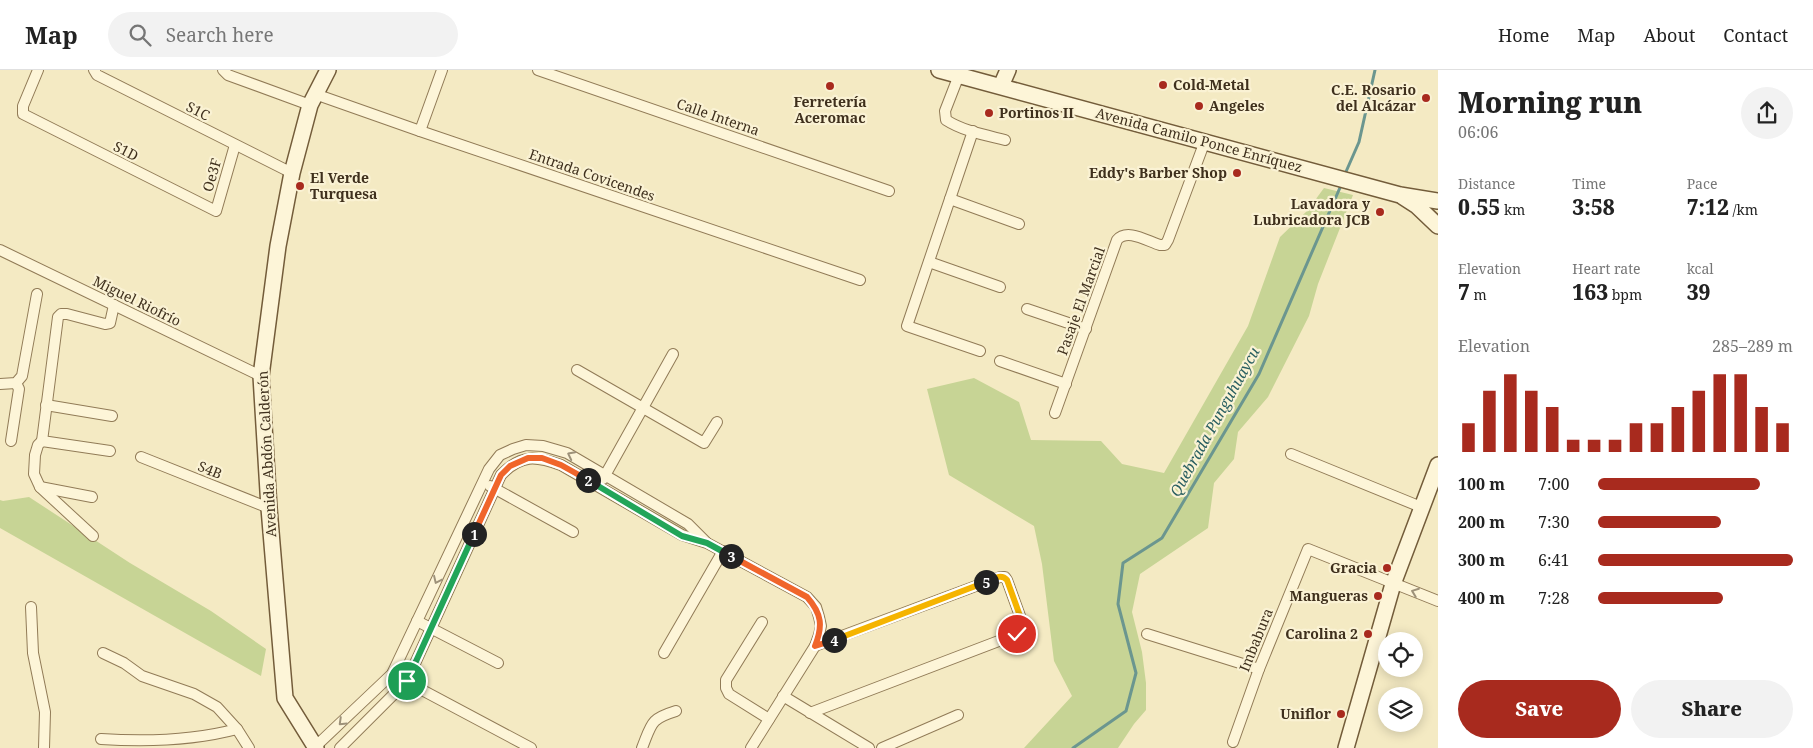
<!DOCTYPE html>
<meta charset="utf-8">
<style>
:root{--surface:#fff;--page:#f2f2f2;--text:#222;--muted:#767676;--line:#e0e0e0;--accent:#a82a1e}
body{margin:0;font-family:"Noto Serif",serif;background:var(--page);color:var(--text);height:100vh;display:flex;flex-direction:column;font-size:19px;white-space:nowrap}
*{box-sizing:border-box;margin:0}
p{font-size:16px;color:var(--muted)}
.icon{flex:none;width:28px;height:28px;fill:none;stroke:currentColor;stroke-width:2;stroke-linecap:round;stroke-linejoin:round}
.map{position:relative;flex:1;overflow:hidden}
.panel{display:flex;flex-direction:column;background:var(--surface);width:375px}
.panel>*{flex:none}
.tools{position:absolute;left:1378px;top:562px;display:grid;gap:10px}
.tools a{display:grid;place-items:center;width:45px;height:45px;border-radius:50%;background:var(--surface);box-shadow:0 2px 12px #0003;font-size:25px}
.pin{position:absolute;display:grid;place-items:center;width:42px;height:42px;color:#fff;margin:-21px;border:2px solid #fff;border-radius:50%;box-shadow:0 1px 5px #0007}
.km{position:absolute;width:25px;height:25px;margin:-12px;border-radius:50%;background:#222;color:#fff;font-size:14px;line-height:25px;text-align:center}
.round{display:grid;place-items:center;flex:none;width:52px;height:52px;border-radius:26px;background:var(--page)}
.headline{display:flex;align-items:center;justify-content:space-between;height:85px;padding:0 20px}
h1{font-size:28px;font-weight:800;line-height:38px}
.metrics{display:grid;grid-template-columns:repeat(3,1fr);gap:8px;height:85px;padding:5px 20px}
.metrics div{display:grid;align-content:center}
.metrics b{font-size:21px;font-weight:800}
.metrics small{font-size:14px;font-weight:400}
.metrics p{font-size:14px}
.chart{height:140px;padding:10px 20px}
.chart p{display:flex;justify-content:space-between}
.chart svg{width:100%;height:90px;margin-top:5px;stroke:var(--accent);stroke-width:6}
.action{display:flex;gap:10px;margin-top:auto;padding:10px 20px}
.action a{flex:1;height:58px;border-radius:30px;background:var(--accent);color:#fff;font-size:20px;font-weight:800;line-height:58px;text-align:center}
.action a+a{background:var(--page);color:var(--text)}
ul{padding:0 20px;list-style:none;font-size:16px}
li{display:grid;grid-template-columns:80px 60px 1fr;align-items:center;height:38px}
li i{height:12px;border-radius:6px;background:var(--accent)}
header{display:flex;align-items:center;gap:30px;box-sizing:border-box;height:70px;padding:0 25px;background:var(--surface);border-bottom:1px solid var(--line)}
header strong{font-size:24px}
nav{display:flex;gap:28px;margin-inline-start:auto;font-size:18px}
.search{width:350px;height:45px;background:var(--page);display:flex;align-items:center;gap:12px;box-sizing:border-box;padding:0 18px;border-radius:28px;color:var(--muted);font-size:19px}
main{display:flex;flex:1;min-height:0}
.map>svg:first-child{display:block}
.green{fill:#c7d495}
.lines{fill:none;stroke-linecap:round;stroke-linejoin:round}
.stream{stroke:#6b968f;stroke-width:3}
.street-casing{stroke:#917b57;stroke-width:12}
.secondary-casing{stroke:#735c3a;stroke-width:18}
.street{stroke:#fdf5d8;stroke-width:10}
.secondary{stroke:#fdf5d8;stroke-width:15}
.oneway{stroke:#9e927a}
.split-1-casing{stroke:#fff;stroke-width:10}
.split-2-casing{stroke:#fff;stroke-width:10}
.split-3-casing{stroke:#fff;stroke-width:10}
.split-4-casing{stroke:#fff;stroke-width:10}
.split-5-casing{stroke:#fff;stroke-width:10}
.split-6-casing{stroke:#fff;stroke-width:10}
.split-1{stroke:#22a559;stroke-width:6}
.split-2{stroke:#f0652b;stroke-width:6}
.split-3{stroke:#22a559;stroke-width:6}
.split-4{stroke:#f0652b;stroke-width:6}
.split-5{stroke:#f5b400;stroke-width:6}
.split-6{stroke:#f5b400;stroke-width:6}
.poi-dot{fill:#a82a1e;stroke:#faf2d4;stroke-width:2}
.labels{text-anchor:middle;stroke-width:4.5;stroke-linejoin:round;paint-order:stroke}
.poi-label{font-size:14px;font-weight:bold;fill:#3f301d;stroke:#faf2d4;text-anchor:end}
.street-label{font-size:14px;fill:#3f301d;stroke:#faf2d4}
.water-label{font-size:15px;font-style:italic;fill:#2a5f61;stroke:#faf2d4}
</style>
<header>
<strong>Map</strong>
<div class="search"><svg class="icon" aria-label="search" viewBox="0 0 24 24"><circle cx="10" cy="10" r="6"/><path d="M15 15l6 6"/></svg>Search here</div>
<nav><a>Home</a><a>Map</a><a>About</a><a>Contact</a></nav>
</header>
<main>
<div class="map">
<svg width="1438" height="678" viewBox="0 0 1438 678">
<rect width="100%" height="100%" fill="#f4eac3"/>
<!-- green -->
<g class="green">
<polygon points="1324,118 1353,125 1318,214 1309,246 1268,327 1238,362 1234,389 1214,413 1208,458 1140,504 1132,542 1142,582 1146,613 1146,640 1134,654 1118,678 1024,678 1072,626 1054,591 1042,494 1034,456 949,405 927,319 974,308 1019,332 1031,370 1101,371 1122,394 1164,403 1248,256 1280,167 1307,141"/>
<polygon points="29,427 130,493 211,541 266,579 261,606 0,458 0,430 3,431"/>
</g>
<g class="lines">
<!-- stream -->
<g class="stream">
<polyline points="1345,104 1359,72 1375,0"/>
<polyline points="1073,678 1126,641 1136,603 1118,534 1123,493 1162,468 1259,304 1342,113"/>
</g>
<!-- street casing -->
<g class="street-casing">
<g id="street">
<polyline points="38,0 23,36 23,44 216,141 235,75"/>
<polyline points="94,0 97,5 292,103"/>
<polyline points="223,0 228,5 310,35"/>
<polyline points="538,0 889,121"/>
<path d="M959,5L945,41L946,50C963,61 985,65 1005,70"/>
<polyline points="315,24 420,61 860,210"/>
<polyline points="420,61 442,0"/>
<polyline points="973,61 907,256 980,281"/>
<polyline points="950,129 1019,154"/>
<polyline points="0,180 261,306"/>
<polyline points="929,192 1000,217"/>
<polyline points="1027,239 1086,259"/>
<polyline points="1000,291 1066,314"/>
<polyline points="577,300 704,373 717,352"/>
<polyline points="0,314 16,313 22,306 37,224"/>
<polyline points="46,335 112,346"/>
<path d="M1055,343L1117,170C1127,158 1147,171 1160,175H1165L1168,170L1205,71"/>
<polyline points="11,371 19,319 16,313"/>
<polyline points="42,371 58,247 61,244 67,244 105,254 110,253 114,235"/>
<polyline points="1291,384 1421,437"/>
<polyline points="141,387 269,438"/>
<polyline points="603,409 673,284"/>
<polyline points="490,416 573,462"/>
<polyline points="40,417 92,427"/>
<polyline points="93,466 40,417 34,404 35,385 38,375 42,371 110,381"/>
<polyline points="31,537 33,583 45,642 44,678"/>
<polyline points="417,551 498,593"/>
<polyline points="762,552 726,610 726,618 729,624 769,649"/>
<polyline points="1147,564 1259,599"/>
<polyline points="103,583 124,593 142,606 194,624 217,637 237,659 249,678"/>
<polyline points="664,583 723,481"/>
<polyline points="392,604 531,678"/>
<polyline points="783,626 869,678"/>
<polyline points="810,643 1017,564 1024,557 1007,510 1005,507 1000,507 815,576"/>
<path d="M101,669C147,672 192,671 237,659"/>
<polyline points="1233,672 1259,599 1308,479 1438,531"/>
<polyline points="315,677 392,604 489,399 500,385 513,379 526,375 543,376 567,383 688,454 706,472"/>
<path d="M340,678L407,611L501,405C521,384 536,386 561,395L682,465L707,473L807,527L816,537L819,547L821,556L819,565L815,576L751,678"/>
<path d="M642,678C652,653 650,649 676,641"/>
<polyline points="882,678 958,645"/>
</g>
</g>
<!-- secondary casing -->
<g class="secondary-casing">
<g id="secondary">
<polyline points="939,0 1400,125 1438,131"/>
<polyline points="1001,16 1008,0"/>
<polyline points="1403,127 1417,136 1438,156"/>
<polyline points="316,678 285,628 269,438 261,306 278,176 292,103 310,35 328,0"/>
<polyline points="1346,678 1393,514 1438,395"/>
</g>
</g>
<!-- street -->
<use href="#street" class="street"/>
<!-- secondary -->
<use href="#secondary" class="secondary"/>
</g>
<!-- one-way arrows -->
<defs><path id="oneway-chevron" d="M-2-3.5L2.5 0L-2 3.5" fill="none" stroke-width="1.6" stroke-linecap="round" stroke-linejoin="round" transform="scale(1.25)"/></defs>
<g class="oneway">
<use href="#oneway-chevron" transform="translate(571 385) rotate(-153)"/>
<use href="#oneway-chevron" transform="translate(437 510) rotate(115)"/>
<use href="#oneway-chevron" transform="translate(1415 522) rotate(-159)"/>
<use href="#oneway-chevron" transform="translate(342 652) rotate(136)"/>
</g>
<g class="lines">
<!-- split-1 casing -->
<g class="split-1-casing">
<polyline id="split-1" points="407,611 474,464"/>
</g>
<!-- split-2 casing -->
<g class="split-2-casing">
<polyline id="split-2" points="474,464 501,405 510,396 528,388 542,388 561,395 588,410"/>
</g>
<!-- split-3 casing -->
<g class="split-3-casing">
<polyline id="split-3" points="588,410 682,466 707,473 731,486"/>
</g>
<!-- split-4 casing -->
<g class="split-4-casing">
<path id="split-4" d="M731,486L807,527C822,544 823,556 815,576L834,570"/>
</g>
<!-- split-5 casing -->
<g class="split-5-casing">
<polyline id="split-5" points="834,570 986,512"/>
</g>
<!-- split-6 casing -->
<g class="split-6-casing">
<path id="split-6" d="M986,512C993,509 1001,503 1007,510L1024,557L1022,561L1017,564"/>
</g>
<!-- split-1 -->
<use href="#split-1" class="split-1"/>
<!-- split-2 -->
<use href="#split-2" class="split-2"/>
<!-- split-3 -->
<use href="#split-3" class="split-3"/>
<!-- split-4 -->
<use href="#split-4" class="split-4"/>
<!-- split-5 -->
<use href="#split-5" class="split-5"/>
<!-- split-6 -->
<use href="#split-6" class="split-6"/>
</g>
<!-- markers -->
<g class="poi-dot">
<circle cx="1163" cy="15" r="5"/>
<circle cx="830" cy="16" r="5"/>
<circle cx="1426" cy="28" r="5"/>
<circle cx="1199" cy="36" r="5"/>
<circle cx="989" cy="43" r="5"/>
<circle cx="1237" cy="103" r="5"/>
<circle cx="300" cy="116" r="5"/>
<circle cx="1380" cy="142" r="5"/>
<circle cx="1387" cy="498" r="5"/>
<circle cx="1378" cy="526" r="5"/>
<circle cx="1368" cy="564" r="5"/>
<circle cx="1341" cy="644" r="5"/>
</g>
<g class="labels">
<!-- poi labels -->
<g class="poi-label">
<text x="1173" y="20" text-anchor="start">Cold-Metal</text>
<text x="1416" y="25">C.E. Rosario<tspan x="1416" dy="16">del Alcázar</tspan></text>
<text x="830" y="37" text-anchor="middle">Ferretería<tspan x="830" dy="16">Aceromac</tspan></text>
<text x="1209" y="41" text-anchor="start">Angeles</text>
<text x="999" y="48" text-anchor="start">Portinos II</text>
<text x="1227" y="108">Eddy's Barber Shop</text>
<text x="310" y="113" text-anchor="start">El Verde<tspan x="310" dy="16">Turquesa</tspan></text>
<text x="1370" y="139">Lavadora y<tspan x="1370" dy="16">Lubricadora JCB</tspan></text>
<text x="1377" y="503">Gracia</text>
<text x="1368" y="531">Mangueras</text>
<text x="1358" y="569">Carolina 2</text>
<text x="1331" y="649">Uniflor</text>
</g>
<!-- street labels -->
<g class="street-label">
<text transform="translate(198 41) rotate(27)" y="5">S1C</text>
<text transform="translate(718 47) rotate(19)" y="5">Calle Interna</text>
<text transform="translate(1199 70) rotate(15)" y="5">Avenida Camilo Ponce Enríquez</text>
<text transform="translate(126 81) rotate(27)" y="5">S1D</text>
<text transform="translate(212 105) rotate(-74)" y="5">Oe3F</text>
<text transform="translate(592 105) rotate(19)" y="5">Entrada Covicendes</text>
<text transform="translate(137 231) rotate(26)" y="5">Miguel Riofrío</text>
<text transform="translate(1081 231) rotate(-70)" y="5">Pasaje El Marcial</text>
<text transform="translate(267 384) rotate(-93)" y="5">Avenida Abdón Calderón</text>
<text transform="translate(210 400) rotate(22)" y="5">S4B</text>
<text transform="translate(1256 570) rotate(-68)" y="5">Imbabura</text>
</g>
<!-- water labels -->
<g class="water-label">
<text transform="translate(1215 352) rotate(-61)" y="5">Quebrada Punguhuaycu</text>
</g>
</g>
</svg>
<div class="tools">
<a><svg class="icon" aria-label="locate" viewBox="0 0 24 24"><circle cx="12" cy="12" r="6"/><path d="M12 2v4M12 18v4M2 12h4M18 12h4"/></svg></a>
<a><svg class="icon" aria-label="layers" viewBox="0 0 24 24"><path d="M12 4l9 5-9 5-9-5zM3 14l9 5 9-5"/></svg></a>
</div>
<div class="pin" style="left:407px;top:611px;background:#1e9e55"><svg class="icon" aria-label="arrive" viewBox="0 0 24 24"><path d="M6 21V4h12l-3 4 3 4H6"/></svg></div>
<div class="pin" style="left:1017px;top:564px;background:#d93025"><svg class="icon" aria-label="check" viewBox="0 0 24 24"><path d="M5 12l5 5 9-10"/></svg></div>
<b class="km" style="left:474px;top:464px">1</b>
<b class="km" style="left:588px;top:410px">2</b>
<b class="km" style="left:731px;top:486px">3</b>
<b class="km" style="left:834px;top:570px">4</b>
<b class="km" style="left:986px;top:512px">5</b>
</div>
<section class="panel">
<div class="headline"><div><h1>Morning run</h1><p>06:06</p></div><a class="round"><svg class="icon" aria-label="share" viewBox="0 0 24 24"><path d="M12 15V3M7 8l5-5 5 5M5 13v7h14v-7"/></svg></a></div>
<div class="metrics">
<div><p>Distance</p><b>0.55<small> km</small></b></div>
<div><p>Time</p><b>3:58</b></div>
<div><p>Pace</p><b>7:12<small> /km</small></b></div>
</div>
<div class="metrics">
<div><p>Elevation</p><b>7<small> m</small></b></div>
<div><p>Heart rate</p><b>163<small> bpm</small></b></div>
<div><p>kcal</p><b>39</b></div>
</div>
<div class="chart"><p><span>Elevation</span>285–289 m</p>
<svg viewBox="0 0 160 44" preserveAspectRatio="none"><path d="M5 44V30M15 44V14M25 44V6M35 44V14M45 44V22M55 44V38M65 44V38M75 44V38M85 44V30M95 44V30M105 44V22M115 44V14M125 44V6M135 44V6M145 44V22M155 44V30"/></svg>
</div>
<ul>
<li><b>100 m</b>7:00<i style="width:83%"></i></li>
<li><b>200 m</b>7:30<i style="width:63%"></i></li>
<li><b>300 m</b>6:41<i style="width:100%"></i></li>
<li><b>400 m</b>7:28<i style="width:64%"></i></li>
</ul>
<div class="action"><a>Save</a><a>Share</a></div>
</section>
</main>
